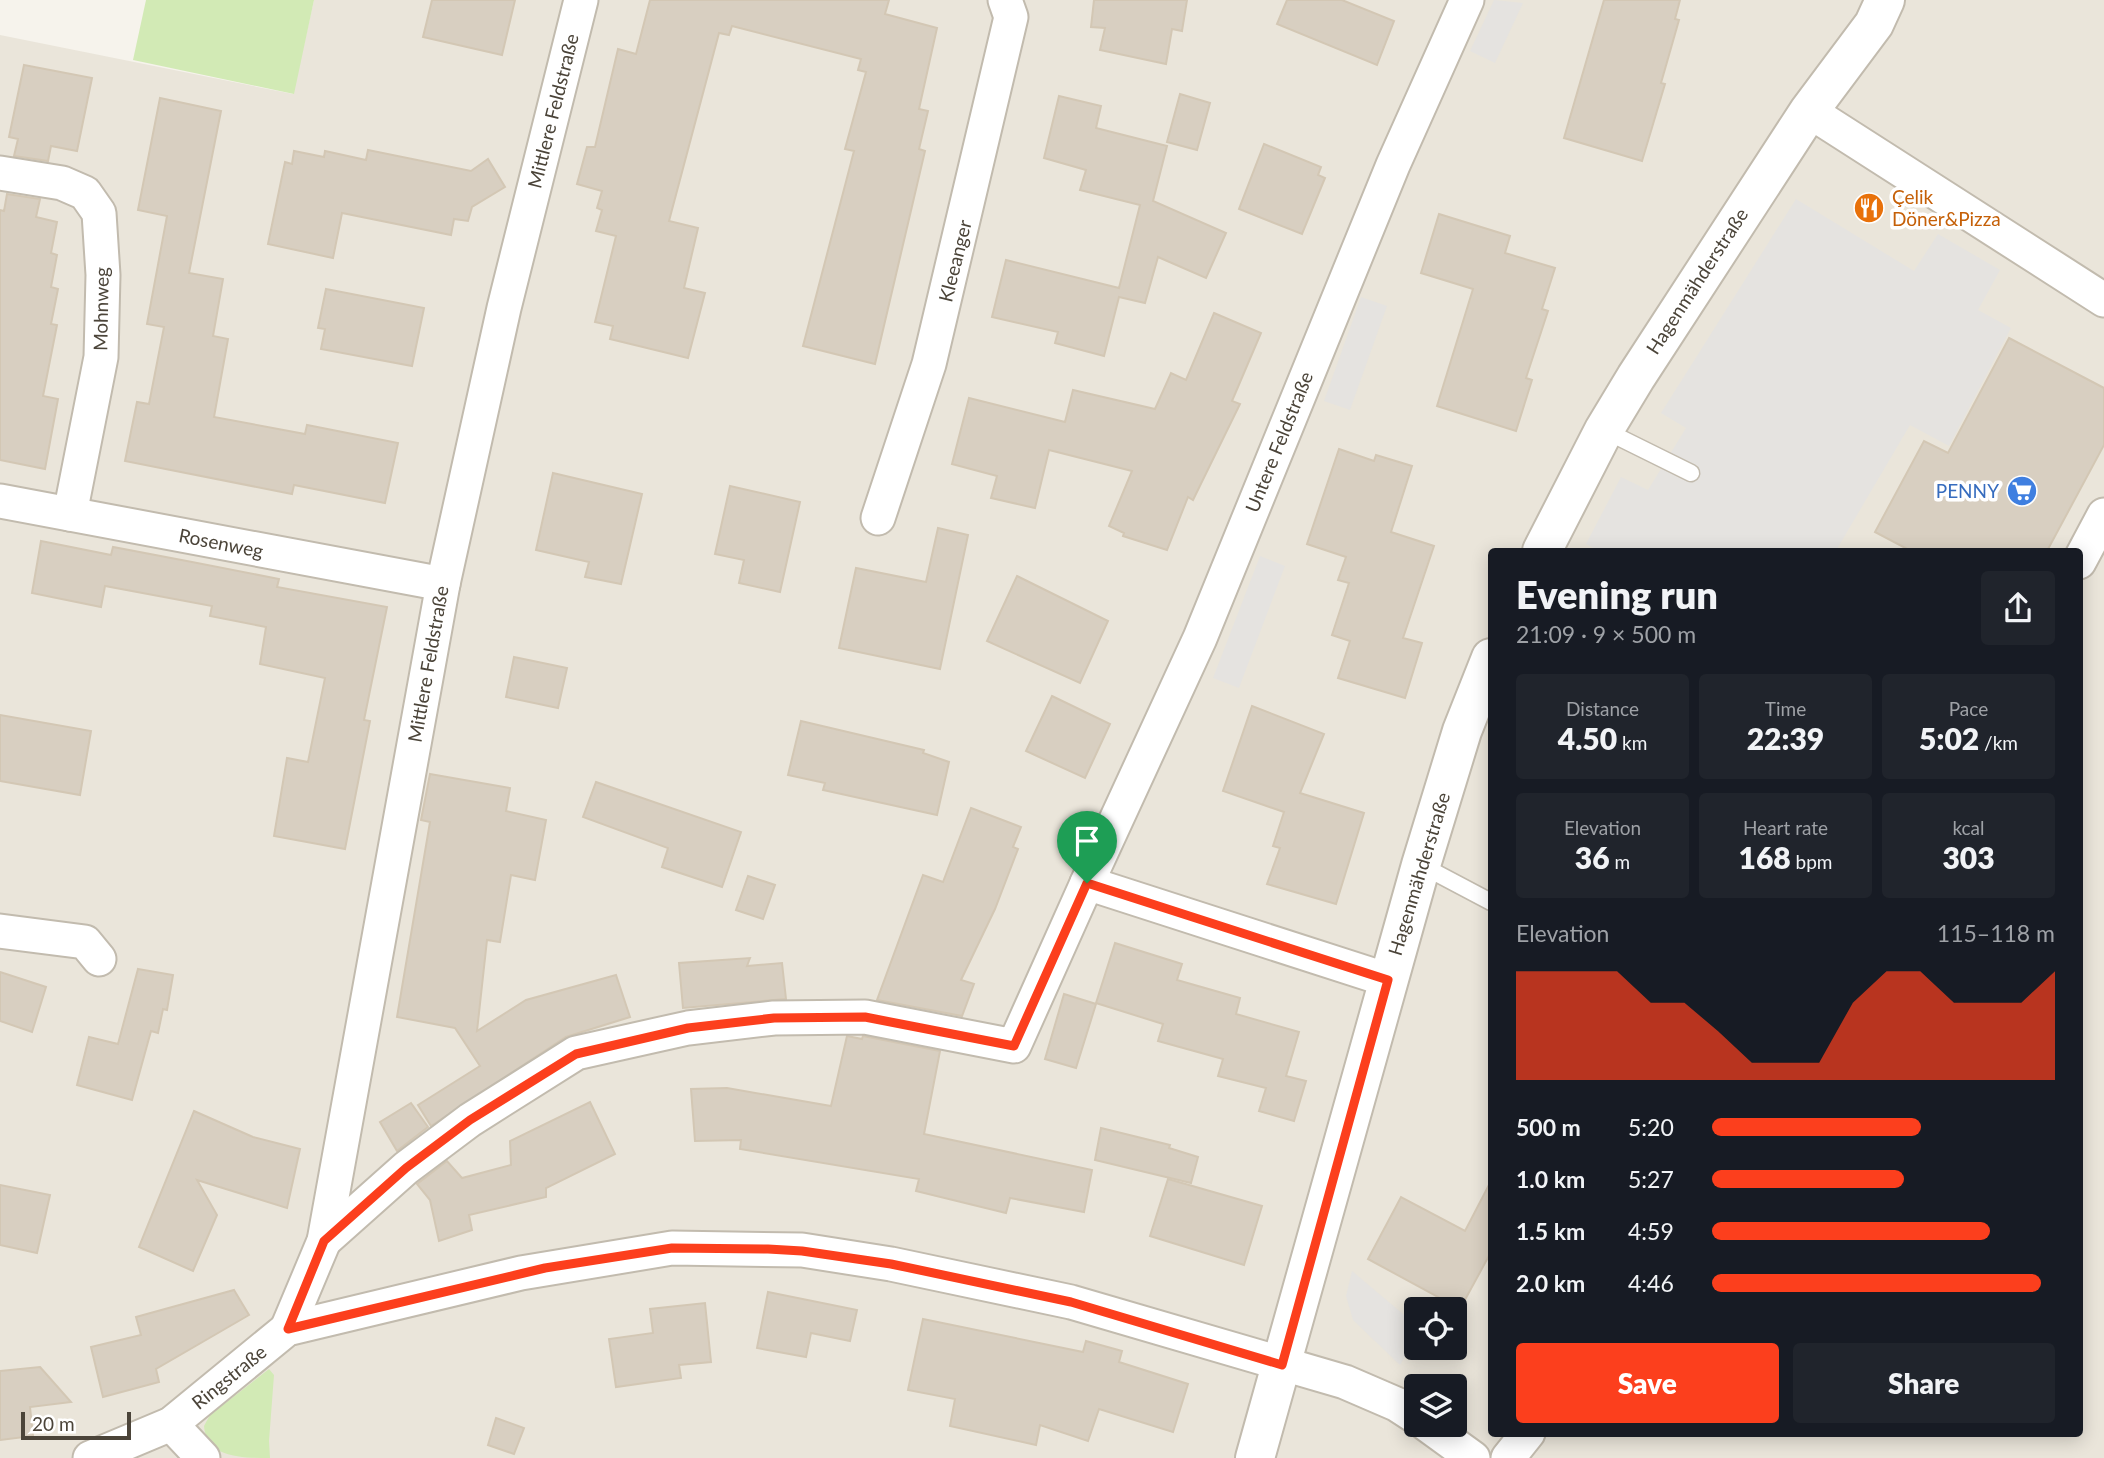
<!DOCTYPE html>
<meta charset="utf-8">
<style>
:root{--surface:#171b24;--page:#20242c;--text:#f1f3f6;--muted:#9ea1a6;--accent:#fc3f1d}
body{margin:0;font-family:Lato,sans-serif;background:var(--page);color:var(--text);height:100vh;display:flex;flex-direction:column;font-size:26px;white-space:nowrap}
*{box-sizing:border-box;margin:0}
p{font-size:23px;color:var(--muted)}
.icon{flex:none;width:38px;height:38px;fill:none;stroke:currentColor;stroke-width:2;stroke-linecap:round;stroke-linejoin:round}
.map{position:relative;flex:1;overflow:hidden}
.sheet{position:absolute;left:1488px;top:548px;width:595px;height:889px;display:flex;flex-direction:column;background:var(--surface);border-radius:7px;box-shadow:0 4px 18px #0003}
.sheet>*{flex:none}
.controls{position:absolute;left:1404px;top:1297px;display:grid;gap:14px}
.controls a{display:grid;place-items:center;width:63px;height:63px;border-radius:7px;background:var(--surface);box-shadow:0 4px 18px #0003;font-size:35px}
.scale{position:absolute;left:21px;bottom:18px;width:110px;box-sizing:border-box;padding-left:7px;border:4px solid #4b4439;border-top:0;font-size:19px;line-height:24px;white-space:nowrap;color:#4b4439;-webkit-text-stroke:5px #fff;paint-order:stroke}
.pin{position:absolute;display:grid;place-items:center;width:60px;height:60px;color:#fff;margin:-72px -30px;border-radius:50% 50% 50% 0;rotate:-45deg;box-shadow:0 0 7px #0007}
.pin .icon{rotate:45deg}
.round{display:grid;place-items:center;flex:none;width:74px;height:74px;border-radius:7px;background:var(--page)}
.headline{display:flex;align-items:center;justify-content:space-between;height:119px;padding:0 28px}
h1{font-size:38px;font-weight:800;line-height:52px}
.metrics{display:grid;grid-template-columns:repeat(3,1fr);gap:10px;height:119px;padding:7px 28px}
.metrics div{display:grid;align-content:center;border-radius:7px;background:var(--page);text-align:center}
.metrics b{font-size:30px;font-weight:800}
.metrics small{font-size:19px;font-weight:400}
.metrics p{font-size:19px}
.chart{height:196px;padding:14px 28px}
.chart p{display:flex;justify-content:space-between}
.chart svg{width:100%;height:126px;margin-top:7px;fill:var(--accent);opacity:.7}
.cta{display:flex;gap:14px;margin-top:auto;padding:14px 28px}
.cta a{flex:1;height:80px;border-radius:7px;background:var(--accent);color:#fff;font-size:28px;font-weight:800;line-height:80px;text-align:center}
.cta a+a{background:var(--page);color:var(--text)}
ul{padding:0 28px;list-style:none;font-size:23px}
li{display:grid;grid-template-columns:112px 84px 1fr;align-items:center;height:52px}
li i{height:18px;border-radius:9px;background:var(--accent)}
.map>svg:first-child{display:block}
.residential{fill:#eae5da;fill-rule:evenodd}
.green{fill:#d2eab5}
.parking{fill:#e5e3e0}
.building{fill:#d8cfc1;stroke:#d3c7b4;stroke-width:2}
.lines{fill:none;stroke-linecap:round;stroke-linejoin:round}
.service-casing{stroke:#c2bbae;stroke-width:19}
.minor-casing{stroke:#c2bbae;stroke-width:37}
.tertiary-casing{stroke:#c2bbae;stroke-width:42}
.service{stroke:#fff;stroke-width:16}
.minor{stroke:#fff;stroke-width:33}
.tertiary{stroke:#fff;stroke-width:38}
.route-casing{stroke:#fff;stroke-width:14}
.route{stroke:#fc3f1d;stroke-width:9}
.labels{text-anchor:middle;stroke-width:7;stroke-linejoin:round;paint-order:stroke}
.street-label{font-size:19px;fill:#4b4439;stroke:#fff}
.food-label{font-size:19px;fill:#c56008;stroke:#fff;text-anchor:start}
.shop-label{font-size:19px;fill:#366cbe;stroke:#fff;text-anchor:end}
</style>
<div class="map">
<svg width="2104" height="1458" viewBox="0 0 2104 1458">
<rect width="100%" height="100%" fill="#f6f3ec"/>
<!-- residential -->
<path class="residential" d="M314,0H2104V1458H0V35L293,94ZM1491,551H2079V1433H1491ZM1416,1309H1454V1348H1416ZM1416,1386H1454V1424H1416Z"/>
<!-- green -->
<g class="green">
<polygon points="146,0 314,0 294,94 133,60"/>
<path d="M269,1369L274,1375L269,1441L270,1458C242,1458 206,1458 204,1426L210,1415Z"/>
</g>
<!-- parking -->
<g class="parking">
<polygon points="1494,0 1523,3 1495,63 1470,51"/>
<polygon points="1796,199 1914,271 1938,234 2000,270 1978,310 2011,328 1949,446 1910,425 1837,549 1840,551 1599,551 1586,544 1621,477 1648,490 1686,428 1661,413"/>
<polygon points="1361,297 1387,306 1350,410 1324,401"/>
<polygon points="1260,556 1285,566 1239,688 1213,678"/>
<polygon points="1352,1271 1416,1325 1416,1339 1400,1365 1353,1320 1346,1296"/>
</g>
<!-- building -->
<g class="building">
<polygon points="432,0 515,0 502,55 423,37"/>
<polygon points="650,0 889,0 885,14 937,28 919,109 928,111 919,149 925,151 875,364 803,346 854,151 845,149 866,72 858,70 861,59 732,26 729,35 719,33 669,221 698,228 684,288 705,293 688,358 610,339 613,326 595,322 616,236 596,231 602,210 597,208 602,191 577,184 587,147 595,147 618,49 636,54"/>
<polygon points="1094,0 1187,0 1182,31 1172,29 1166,64 1100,50 1105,28 1091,27"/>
<polygon points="1287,0 1342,0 1394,21 1377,65 1277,24"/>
<polygon points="1604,0 1680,0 1675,19 1679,20 1661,83 1665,84 1642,161 1564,138"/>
<polygon points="24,65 92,78 77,151 51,146 48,161 14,156 18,139 9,137"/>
<polygon points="1180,94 1210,103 1197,150 1167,142"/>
<polygon points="1059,96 1101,106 1096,128 1167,146 1153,201 1226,233 1206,278 1158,257 1145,303 1119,297 1104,356 1055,343 1058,332 992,317 1006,260 1119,288 1140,205 1080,190 1086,170 1044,158"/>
<polygon points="160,98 221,111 189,273 223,279 213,336 228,339 214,417 305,434 307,425 398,443 385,503 294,485 292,494 125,461 137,402 149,404 164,327 147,324 167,216 138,210"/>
<polygon points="1264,144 1321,167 1318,175 1325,178 1302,234 1239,209"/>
<polygon points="368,150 471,171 488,159 505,187 472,207 468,221 454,219 451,235 342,213 333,258 268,244 285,162 292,164 294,151 324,157 325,151 366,160"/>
<polygon points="7,194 40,199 36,217 57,222 51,253 57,255 51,287 58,289 51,324 57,325 43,396 58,399 45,469 0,460 0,210 4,211"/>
<polygon points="1439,214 1510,236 1505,253 1555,268 1542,309 1548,311 1526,378 1532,380 1516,431 1437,406 1473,289 1421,273"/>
<polygon points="326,289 424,308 412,366 321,349 325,329 318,328"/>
<polygon points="1214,313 1261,333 1232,401 1240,404 1193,500 1188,497 1167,550 1123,536 1124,533 1109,526 1132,471 1049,450 1035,508 991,498 997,476 952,464 969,398 1065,422 1073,390 1155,409 1171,373 1186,380"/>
<polygon points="2009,338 2104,388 2104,445 2047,551 1911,551 1875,532 1924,441 1948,453"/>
<polygon points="1339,449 1374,461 1376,455 1412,466 1391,532 1434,546 1403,638 1422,643 1405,698 1338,678 1350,641 1332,635 1349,583 1338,580 1346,557 1307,544"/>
<polygon points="553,473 642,494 621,584 585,577 589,562 536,550"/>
<polygon points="730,486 800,502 780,592 739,583 744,560 715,554"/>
<polygon points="938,528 968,535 940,669 839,648 856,568 926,582"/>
<polygon points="41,541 111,555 113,547 192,562 279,579 277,587 387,607 364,720 370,721 345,849 274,836 287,758 308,762 325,678 260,664 266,627 210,616 212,606 105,586 101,607 32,593"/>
<polygon points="1017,576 1108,621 1080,683 987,641"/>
<polygon points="514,657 567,668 558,708 506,697"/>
<polygon points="1052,696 1110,724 1085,778 1026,751"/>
<polygon points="1252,706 1324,734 1300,793 1364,813 1336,904 1267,884 1280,848 1273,846 1284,812 1223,791"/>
<polygon points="0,715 91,731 80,795 0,781"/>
<polygon points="801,721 924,750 923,753 949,762 937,815 823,790 825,783 788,775"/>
<polygon points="430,774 510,788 506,811 546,820 535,880 511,875 500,942 487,940 477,1031 526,1000 616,975 630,1017 566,1037 431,1126 418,1105 480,1066 455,1028 397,1017 430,822 421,820"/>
<polygon points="596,782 741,832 722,887 662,867 668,848 583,817"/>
<polygon points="971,808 1021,827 1013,847 1018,849 995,909 961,980 974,984 962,1016 877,1000 923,875 943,882"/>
<polygon points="748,876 775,885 763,919 736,910"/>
<polygon points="1115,943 1182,964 1177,980 1240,998 1236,1014 1299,1032 1286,1076 1306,1081 1294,1121 1259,1111 1266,1088 1218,1076 1223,1059 1158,1041 1163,1024 1096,1003"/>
<polygon points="750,958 747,966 782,963 786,999 683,1008 679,963"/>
<polygon points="138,969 173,975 167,1010 163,1009 158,1033 151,1031 132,1100 77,1085 89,1037 118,1044"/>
<polygon points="0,972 46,987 32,1032 0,1021"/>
<polygon points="1064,994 1096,1004 1076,1068 1045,1059"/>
<polygon points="847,1036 862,1039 863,1036 940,1051 924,1134 1092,1170 1084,1212 1010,1198 1006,1213 916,1191 919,1179 740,1149 741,1140 695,1141 691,1089 727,1088 831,1106"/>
<polygon points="590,1102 615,1154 546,1188 546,1197 469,1215 472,1230 439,1241 430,1200 417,1184 447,1161 462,1178 511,1165 510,1141"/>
<polygon points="411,1103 428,1127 397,1151 380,1122"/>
<polygon points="194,1111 253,1137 300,1149 287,1208 197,1180 217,1215 193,1271 139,1247"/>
<polygon points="1101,1128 1170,1145 1169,1148 1198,1157 1191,1183 1095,1160"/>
<polygon points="1168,1179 1262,1206 1244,1265 1150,1236"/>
<polygon points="1491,1181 1491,1252 1460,1309 1368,1259 1401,1197 1465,1231"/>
<polygon points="0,1185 50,1195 37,1253 0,1245"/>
<polygon points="234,1290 249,1315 156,1369 159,1382 103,1397 91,1347 141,1335 136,1317"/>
<polygon points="768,1292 857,1310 850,1341 811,1333 806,1357 757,1348"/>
<polygon points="705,1303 711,1362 679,1365 681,1378 616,1387 609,1339 653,1333 650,1309"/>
<polygon points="923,1319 1083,1352 1086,1341 1122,1351 1119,1362 1188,1384 1173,1432 1099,1409 1088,1441 1040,1425 1036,1445 950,1426 955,1399 908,1390"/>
<polygon points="40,1367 71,1402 30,1407 33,1436 0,1440 0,1371"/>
<polygon points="496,1418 524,1428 514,1454 488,1445"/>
</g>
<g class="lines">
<!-- service casing -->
<g class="service-casing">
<g id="service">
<polyline points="1604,430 1691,473"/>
<polyline points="1421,865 1491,902"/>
</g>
</g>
<!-- minor casing -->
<g class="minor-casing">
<g id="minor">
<polyline points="1809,111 2104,300"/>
<polyline points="0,173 62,183 85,193 99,213 103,275 101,357 70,514"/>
<polyline points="0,501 443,584"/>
<polyline points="878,518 929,364 1011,17 1005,0"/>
<polyline points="2079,562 2104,515"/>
<polyline points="0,931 85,942 99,959"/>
<polyline points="1388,980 1087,883 1200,638 1393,165 1467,0"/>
<polyline points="324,1241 406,1168 470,1120 576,1053 688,1028 774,1018 865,1017 1014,1046 1087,883"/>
<polyline points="287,1329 324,1241 443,584 504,308 581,0"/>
<polyline points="171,1424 203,1458"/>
<polyline points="1426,1424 1473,1458"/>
<polyline points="90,1458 171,1424 287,1329 521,1273 672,1248 802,1250 891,1264 1071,1302 1345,1382 1396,1404 1416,1417"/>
<polyline points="1508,1458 1528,1433"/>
</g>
</g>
<!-- tertiary casing -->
<g class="tertiary-casing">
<g id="tertiary">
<polyline points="1542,551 1604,430 1636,377 1809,111 1874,24 1885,0"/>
<polyline points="1255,1458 1421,865 1462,731 1491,658"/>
</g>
</g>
<!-- service -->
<use href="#service" class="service"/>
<!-- minor -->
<use href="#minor" class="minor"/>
<!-- tertiary -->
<use href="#tertiary" class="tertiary"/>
</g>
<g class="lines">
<!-- route casing -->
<g class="route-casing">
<polygon id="route" points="1087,883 1388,980 1282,1365 1071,1302 891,1264 802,1251 768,1249 672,1248 545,1268 288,1329 324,1241 406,1168 470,1120 576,1054 688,1028 774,1018 865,1017 1014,1046"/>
</g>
<!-- route -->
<use href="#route" class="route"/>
</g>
<!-- icons -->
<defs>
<g id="restaurant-disc" transform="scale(1.575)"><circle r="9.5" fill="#e8710a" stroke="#fff"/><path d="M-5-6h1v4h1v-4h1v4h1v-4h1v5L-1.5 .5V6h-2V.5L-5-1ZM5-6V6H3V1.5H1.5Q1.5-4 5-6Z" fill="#fff"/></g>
<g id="supermarket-disc" transform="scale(1.575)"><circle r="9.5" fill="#3f7fe0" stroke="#fff"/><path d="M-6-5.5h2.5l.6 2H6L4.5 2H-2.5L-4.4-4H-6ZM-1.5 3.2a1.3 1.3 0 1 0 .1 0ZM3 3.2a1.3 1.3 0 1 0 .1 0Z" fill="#fff"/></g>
</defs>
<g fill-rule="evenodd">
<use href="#restaurant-disc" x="1869" y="208"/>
<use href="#supermarket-disc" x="2022" y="491"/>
</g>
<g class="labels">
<!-- street labels -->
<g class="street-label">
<text transform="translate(553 111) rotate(-76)" y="7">Mittlere Feldstraße</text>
<text transform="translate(955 261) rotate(-76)" y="7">Kleeanger</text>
<text transform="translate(1697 281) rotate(-57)" y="7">Hagenmähderstraße</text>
<text transform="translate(101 309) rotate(-89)" y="7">Mohnweg</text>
<text transform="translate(1279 442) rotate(-68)" y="7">Untere Feldstraße</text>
<text transform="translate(221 543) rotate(11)" y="7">Rosenweg</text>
<text transform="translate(428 664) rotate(-80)" y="7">Mittlere Feldstraße</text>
<text transform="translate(1419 874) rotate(-73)" y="7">Hagenmähderstraße</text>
<text transform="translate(229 1377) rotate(-39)" y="7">Ringstraße</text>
</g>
<!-- food labels -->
<g class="food-label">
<text x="1892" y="204">Çelik<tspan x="1892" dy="22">Döner&amp;Pizza</tspan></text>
</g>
<!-- shop labels -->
<g class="shop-label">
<text x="1999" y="498">PENNY</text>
</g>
</g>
</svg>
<div class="controls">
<a><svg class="icon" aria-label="locate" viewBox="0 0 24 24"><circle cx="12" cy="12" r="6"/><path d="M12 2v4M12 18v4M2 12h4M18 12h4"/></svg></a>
<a><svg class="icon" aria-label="layers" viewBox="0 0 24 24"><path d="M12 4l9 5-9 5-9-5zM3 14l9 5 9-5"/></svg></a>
</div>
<div class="scale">20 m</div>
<div class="pin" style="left:1087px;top:883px;background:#1e9e55"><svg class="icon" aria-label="arrive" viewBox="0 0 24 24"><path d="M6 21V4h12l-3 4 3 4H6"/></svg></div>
<section class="sheet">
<div class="headline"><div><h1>Evening run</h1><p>21:09 · 9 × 500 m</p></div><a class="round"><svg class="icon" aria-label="share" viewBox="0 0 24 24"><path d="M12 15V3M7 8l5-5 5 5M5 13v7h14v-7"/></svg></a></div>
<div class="metrics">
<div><p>Distance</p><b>4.50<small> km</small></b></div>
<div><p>Time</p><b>22:39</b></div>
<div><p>Pace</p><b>5:02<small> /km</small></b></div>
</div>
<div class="metrics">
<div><p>Elevation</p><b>36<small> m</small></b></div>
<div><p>Heart rate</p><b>168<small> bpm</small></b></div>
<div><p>kcal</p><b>303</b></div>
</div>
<div class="chart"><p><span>Elevation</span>115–118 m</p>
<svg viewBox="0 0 160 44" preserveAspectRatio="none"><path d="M0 44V6L10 6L20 6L30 6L40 17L50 17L60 27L70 38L80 38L90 38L100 17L110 6L120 6L130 17L140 17L150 17L160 6V44z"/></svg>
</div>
<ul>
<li><b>500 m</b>5:20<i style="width:61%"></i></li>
<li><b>1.0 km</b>5:27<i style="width:56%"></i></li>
<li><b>1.5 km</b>4:59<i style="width:81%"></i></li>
<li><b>2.0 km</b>4:46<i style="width:96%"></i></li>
</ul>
<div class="cta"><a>Save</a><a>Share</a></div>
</section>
</div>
